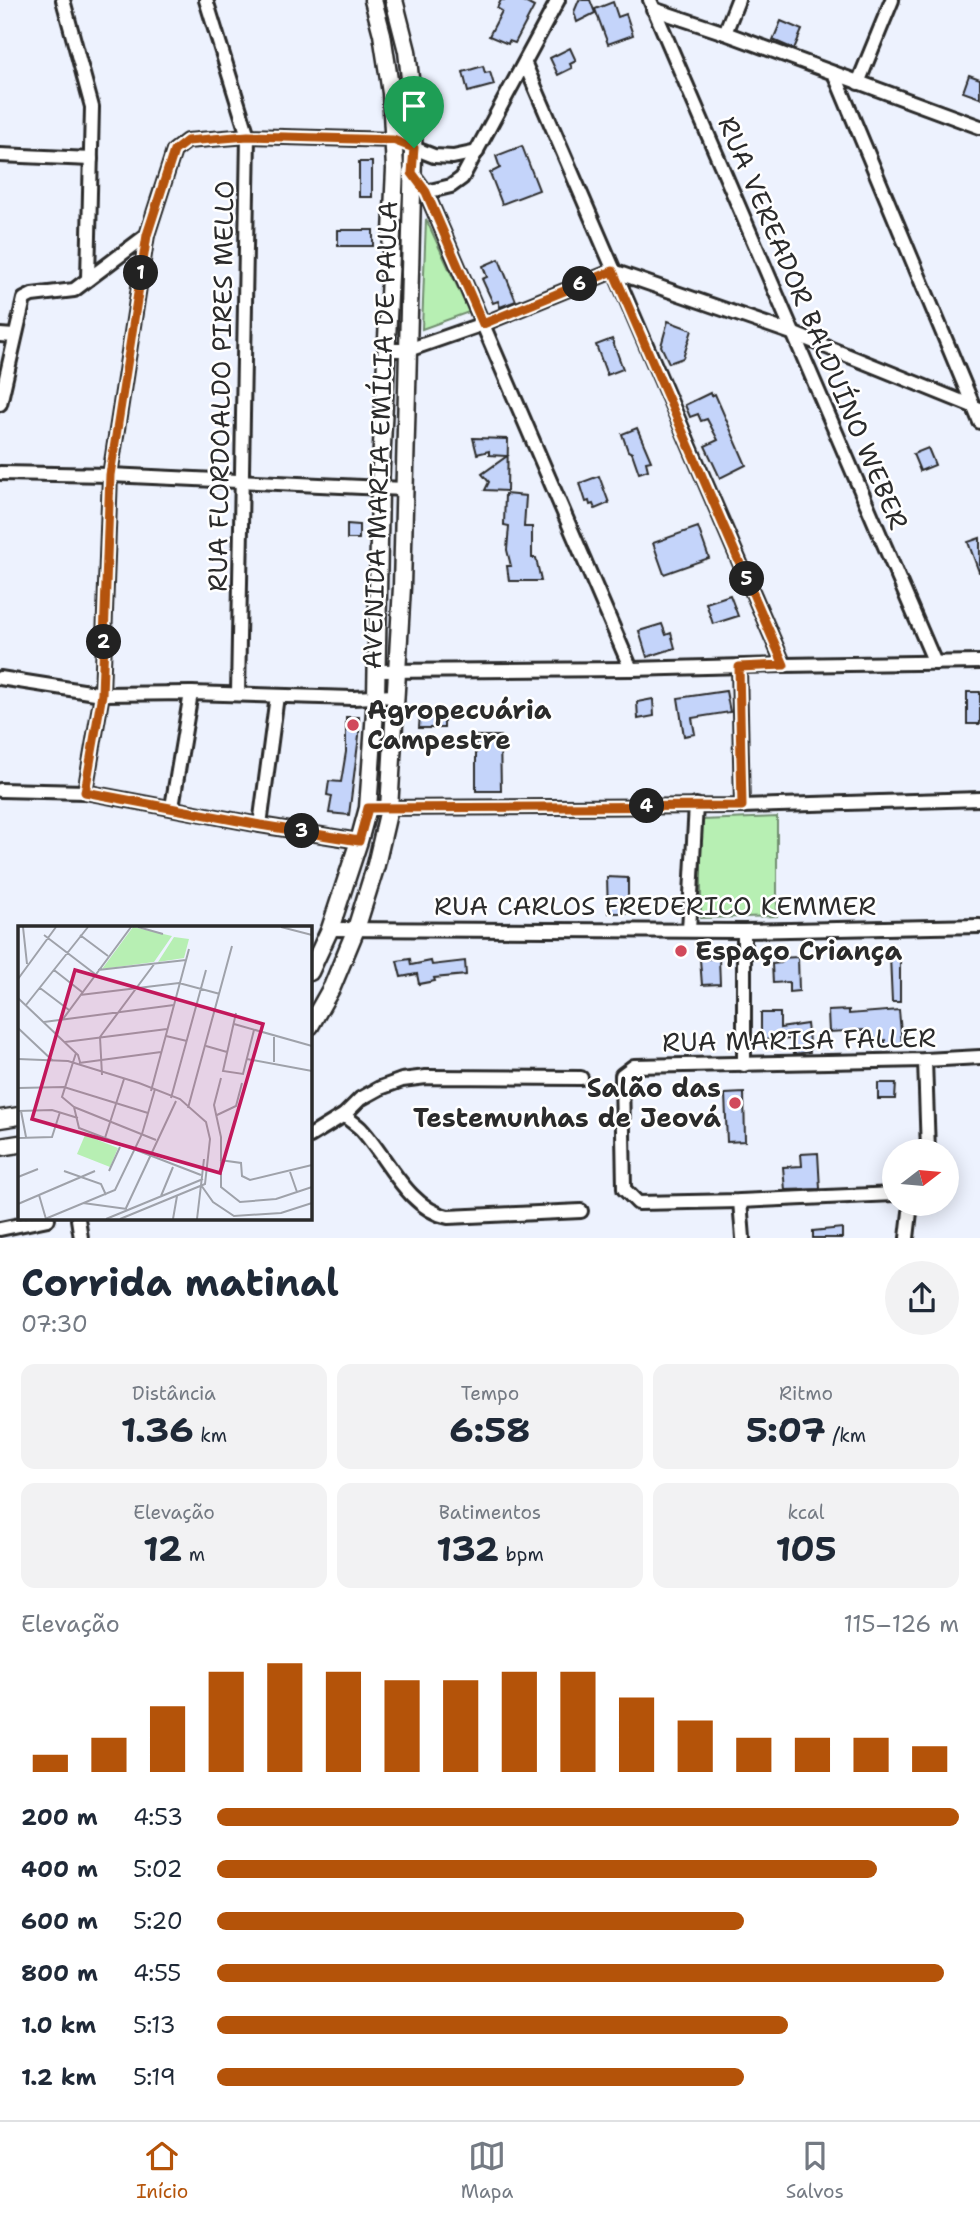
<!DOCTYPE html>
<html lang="pt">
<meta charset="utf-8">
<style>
:root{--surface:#fff;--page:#f2f2f3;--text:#1f2937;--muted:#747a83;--line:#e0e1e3;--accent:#b45309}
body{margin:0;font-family:"Shantell Sans",sans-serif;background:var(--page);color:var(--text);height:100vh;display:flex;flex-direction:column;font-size:26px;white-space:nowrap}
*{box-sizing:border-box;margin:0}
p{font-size:23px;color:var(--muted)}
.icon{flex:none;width:38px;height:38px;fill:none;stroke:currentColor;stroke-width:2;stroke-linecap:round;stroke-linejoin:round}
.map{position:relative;height:1238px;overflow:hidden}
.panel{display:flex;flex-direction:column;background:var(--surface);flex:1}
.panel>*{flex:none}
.needle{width:46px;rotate:74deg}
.buttons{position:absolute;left:882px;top:1139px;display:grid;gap:14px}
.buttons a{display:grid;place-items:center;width:77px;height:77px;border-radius:50%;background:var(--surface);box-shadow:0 4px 18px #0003;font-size:35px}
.pin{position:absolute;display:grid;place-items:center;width:60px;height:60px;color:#fff;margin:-72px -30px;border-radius:50% 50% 50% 0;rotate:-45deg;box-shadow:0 0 7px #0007}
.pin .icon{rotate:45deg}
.km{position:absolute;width:35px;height:35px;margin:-18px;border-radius:50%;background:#222;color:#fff;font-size:19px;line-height:35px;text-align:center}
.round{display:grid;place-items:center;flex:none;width:74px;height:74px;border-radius:37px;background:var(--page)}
.headline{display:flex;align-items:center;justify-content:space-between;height:119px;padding:0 21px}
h1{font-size:38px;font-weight:700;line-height:52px}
.figures{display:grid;grid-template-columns:repeat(3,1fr);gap:10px;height:119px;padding:7px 21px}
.figures div{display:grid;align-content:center;border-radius:14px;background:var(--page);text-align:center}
.figures b{font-size:35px;font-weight:700}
.figures small{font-size:19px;font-weight:400}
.figures p{font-size:19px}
.chart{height:196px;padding:14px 21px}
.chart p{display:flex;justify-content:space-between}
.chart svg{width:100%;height:126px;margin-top:7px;stroke:var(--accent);stroke-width:6}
ul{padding:0 21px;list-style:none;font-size:23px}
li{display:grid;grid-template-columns:112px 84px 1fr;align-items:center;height:52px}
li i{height:18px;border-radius:9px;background:var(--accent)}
.tabs{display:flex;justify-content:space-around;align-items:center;height:98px;border-top:2px solid var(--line);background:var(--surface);font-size:19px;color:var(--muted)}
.tabs a{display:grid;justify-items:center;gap:4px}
.tabs .active{color:var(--accent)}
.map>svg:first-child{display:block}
.green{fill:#b7efb3;stroke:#718d6f;stroke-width:2}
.building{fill:#c4d4fa;stroke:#2b2b2b;stroke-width:2}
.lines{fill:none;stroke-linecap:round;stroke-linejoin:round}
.minor-casing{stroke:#2b2b2b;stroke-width:18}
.secondary-casing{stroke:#2b2b2b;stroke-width:21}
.minor{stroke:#fff;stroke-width:12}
.secondary{stroke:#fff;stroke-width:16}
.route-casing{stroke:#fff;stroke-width:14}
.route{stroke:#b45309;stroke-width:9}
.poi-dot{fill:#d1495b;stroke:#fff;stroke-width:2.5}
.labels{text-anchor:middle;stroke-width:5;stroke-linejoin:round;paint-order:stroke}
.street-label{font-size:26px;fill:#2b2b2b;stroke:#fff}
.poi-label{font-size:26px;font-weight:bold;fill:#2b2b2b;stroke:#fff;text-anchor:start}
.inset-road{fill:none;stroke:#9fa2aa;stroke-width:2}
.view{fill:#c2185b;fill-opacity:0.15;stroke:#c2185b;stroke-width:3.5}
.inset-edge{fill:none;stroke:#2b2b2b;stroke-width:3.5}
</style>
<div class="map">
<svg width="980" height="1238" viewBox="0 0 980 1238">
<rect width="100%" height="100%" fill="#edf2fe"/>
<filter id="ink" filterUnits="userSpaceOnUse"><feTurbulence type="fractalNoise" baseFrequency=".0143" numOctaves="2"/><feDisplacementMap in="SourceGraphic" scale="14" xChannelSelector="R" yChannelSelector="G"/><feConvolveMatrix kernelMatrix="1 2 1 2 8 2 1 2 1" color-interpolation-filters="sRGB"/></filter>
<g filter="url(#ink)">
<!-- green -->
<g class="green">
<polygon points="426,219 469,312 422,329"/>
<polygon points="777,817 777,916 701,918 701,820"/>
</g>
<!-- building -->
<g class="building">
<polygon points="501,0 521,0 534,7 515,43 509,41 508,44 489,36 502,11 497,8"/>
<polygon points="579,0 590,0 595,13 577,22 574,12"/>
<polygon points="613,2 618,17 626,14 633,35 608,44 595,9"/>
<polygon points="781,21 802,30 794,49 773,40"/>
<polygon points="570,48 576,61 570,64 572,68 558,75 550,58"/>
<polygon points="483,66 485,73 490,72 494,85 468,92 463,72"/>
<polygon points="969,75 980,79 980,98 963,92"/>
<polygon points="522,146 539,190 502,204 490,173 500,168 496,156"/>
<rect x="359" y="162" width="13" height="35"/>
<rect x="338" y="230" width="35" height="16"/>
<polygon points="499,259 516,301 500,307 498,301 493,303 482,279 487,277 483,266"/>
<polygon points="668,321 692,330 683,358 669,363 661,346"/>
<polygon points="612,339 623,369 607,375 596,345"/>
<polygon points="710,393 711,396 715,394 746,465 720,478 705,446 718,440 707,419 701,421 698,414 690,417 685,405"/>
<polygon points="637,428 651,461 646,462 648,470 639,473 632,453 628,451 622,434"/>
<polygon points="473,438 508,439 507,491 485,490 489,482 482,474 507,456 489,455 489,451 477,454"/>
<polygon points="928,448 935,465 920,471 913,454"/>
<polygon points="599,476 609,503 595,509 593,504 590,505 589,501 586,502 580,483"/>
<polygon points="505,494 526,496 524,527 532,527 532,558 536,558 541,581 509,581 507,566 511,566 507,550 509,526 504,525"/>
<polygon points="347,524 359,525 359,539 347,539"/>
<polygon points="698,527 709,558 664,574 653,543"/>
<polygon points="980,538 980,572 979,572 968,542"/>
<polygon points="730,595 738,616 713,624 706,603"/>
<polygon points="662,624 666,635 671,633 675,648 647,657 639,631"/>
<polygon points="726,691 730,712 692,718 695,734 684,736 678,698"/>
<rect x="967" y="692" width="13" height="32"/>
<polygon points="653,699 654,716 638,719 637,702"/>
<polygon points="420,713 444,714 444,728 419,728"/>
<polygon points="346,717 359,717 359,736 349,815 329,813 332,796 327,795 329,781 341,782 346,752"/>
<polygon points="476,736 500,736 501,791 476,791"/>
<polygon points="607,877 628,878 628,913 608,913"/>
<polygon points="890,956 900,956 900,1002 892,1002"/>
<polygon points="798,957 799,991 789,992 789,982 773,983 772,964 781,963 780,958"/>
<polygon points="719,958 720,984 702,985 700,959"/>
<polygon points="410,959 411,965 431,961 432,965 465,961 466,975 434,978 435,981 419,984 417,974 401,977 397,961"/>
<polygon points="849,1010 849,1014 899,1010 902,1044 885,1045 885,1040 865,1042 864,1030 829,1032 828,1011"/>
<polygon points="761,1013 780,1013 780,1028 807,1024 810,1052 794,1054 792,1039 761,1040"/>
<polygon points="878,1083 896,1083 895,1099 878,1099"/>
<polygon points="744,1093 745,1141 727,1142 725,1094"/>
<polygon points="818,1153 820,1189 785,1190 783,1167 802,1166 801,1154"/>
<polygon points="842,1228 842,1238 813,1238 813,1231"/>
</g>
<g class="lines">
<!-- minor casing -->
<g class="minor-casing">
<g id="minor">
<polyline points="63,0 92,107 88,279"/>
<polyline points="206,0 248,136 238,694"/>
<polyline points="650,0 935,663"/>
<polyline points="653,9 725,33 980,127"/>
<polyline points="725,33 738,0"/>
<polyline points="525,64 784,665"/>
<polyline points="834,73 980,422"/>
<polyline points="858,83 892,0"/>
<polyline points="0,155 91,159"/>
<polyline points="409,173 412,173 426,192 631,669"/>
<polyline points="426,192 451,186 462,178 558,0"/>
<polyline points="0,335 14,336"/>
<polyline points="385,350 408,350 483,324 613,271 792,333 980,409"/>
<polyline points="0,404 24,299 32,295 74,290 147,235 174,151 187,141 248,136 393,140 434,156 453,157 477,152"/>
<polyline points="0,473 110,475 404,489"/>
<polyline points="739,667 742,806"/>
<polyline points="376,671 631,669 784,665 980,662"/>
<polyline points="0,678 102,694 191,693 353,698 394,696"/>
<polyline points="0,790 85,792 260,825 359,841"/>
<polyline points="85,792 102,694 110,475 147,235"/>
<polyline points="172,807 191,693"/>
<polyline points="368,808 742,806 980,799"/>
<polyline points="260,825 277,696"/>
<polyline points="330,929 744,931 980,926"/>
<polyline points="689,930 696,805"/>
<polyline points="744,931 744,1065"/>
<polyline points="925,1060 928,1152"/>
<path d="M344,1115C349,1120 356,1124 361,1129C387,1157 407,1208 448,1217L581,1211"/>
<polyline points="310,1136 344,1115 360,1099 380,1088 402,1080 426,1077 581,1078"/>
<polyline points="894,1194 740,1201 638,1203 624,1189 622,1075 634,1066 925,1060 980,1057"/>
<polyline points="740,1201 743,1238"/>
<polyline points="78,1219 81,1238"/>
<polyline points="0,1229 48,1219"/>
<polyline points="907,1238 910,1212 916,1204"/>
</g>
</g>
<!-- secondary casing -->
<g class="secondary-casing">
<g id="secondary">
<polyline points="310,972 330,929 359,841 368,808 376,697 380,488 395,169 391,93 382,34 373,0"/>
<polyline points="310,1026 332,987 356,929 376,865 389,809 402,587 414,114 407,51 394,0"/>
<polyline points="0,1119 19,1116"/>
<polyline points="0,1147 19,1144"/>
</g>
</g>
<!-- minor -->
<use href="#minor" class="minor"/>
<!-- secondary -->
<use href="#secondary" class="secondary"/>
</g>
</g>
<g class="lines" filter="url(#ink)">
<!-- route casing -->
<g class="route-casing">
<polygon id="route" points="248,136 393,140 414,148 412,173 426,192 483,324 613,271 784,665 739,667 742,806 368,808 359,841 260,825 85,792 102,694 110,475 147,235 174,151 187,141"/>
</g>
<!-- route -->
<use href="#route" class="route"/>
</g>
<!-- markers -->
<g class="poi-dot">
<circle cx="353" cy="725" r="7"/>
<circle cx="681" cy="951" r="7"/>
<circle cx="735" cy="1103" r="7"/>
</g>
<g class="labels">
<!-- street labels -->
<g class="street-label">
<text transform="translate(813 323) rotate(67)" y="9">RUA VEREADOR BALDUÍNO WEBER</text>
<text transform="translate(221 386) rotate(-89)" y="9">RUA FLORDOALDO PIRES MELLO</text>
<text transform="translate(380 435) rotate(-88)" y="9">AVENIDA MARIA EMÍLIA DE PAULA</text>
<text x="655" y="915">RUA CARLOS FREDERICO KEMMER</text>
<text transform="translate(799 1040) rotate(-1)" y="9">RUA MARISA FALLER</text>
</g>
<!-- poi labels -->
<g class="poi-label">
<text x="367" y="719">Agropecuária<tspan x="367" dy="30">Campestre</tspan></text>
<text x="695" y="960">Espaço Criança</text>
<text x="721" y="1097" text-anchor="end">Salão das<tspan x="721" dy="30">Testemunhas de Jeová</tspan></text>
</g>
</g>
<!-- overview -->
<g transform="translate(18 926)">
<rect width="294" height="294" fill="#edf2fe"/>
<path d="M115,1L154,10L136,36L84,43ZM156,11L171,13L166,32L140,36ZM67,209L100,222L92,241L59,228Z" fill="#b7efb3"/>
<path class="inset-road" d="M5,1L9,38M120,1L145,8M263,1L294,9M26,9L77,48M62,9L90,30M36,44L64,66M80,44L168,34M0,53L38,1M22,62L51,84M62,69L161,57L202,68M0,72L60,129L62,136M8,79L70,1M218,87L205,145L225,148L236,104M45,93L113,1M26,96L156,79M216,98L294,120M0,102L35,135M148,110L169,115M256,111V136M47,116L149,103M188,120L209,126M58,127L44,171L56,181L61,202L183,249M0,133L50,135L121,157L162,173L188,196L192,213L187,258L102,293M229,133L294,145M61,137L143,126M84,149L82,111L137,37M203,152L196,179L203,211V261L222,276L258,273L294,261M0,162L46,161L130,187M133,165L171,23M153,172L188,44M56,181L138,214M170,182L214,20M0,185L34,184L60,192M3,185L8,211M199,189L218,180L224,157M0,212L34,211L42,186M86,215L106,153M202,234L223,237L224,250L232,254L294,239M46,245L83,258L88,269M91,245L102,221M272,246L279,266M0,251L20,243M183,259L195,276L216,290L263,287L294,277M183,259L186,233M21,269L28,293M143,270L155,241M65,277L109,283M0,278L77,245M108,282L158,175M27,293L97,264L124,208L137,163M88,293L185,253M155,293L159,270M179,293L183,259"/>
<path class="view" d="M57,44L245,98L202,247L14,193Z"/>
<rect width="294" height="294" class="inset-edge"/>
</g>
</svg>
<div class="buttons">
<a><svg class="needle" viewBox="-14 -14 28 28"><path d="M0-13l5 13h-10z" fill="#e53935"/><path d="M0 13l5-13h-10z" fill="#747a83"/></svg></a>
</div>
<div class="pin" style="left:414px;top:148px;background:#1e9e55"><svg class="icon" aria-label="arrive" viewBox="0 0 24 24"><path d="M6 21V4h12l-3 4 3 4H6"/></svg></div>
<b class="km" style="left:141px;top:273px">1</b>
<b class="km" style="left:104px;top:642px">2</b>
<b class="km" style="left:302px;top:831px">3</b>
<b class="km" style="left:647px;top:806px">4</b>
<b class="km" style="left:747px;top:579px">5</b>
<b class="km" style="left:580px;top:284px">6</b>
</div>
<section class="panel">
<div class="headline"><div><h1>Corrida matinal</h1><p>07:30</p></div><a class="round"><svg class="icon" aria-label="share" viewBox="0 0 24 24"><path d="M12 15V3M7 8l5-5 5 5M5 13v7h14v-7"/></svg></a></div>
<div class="figures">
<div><p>Distância</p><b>1.36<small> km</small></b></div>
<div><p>Tempo</p><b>6:58</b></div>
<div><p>Ritmo</p><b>5:07<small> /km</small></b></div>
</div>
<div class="figures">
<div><p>Elevação</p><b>12<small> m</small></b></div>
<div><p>Batimentos</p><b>132<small> bpm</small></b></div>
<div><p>kcal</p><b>105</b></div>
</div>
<div class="chart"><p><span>Elevação</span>115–126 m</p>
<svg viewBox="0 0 160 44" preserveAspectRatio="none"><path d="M5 44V38M15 44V32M25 44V21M35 44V9M45 44V6M55 44V9M65 44V12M75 44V12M85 44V9M95 44V9M105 44V18M115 44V26M125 44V32M135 44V32M145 44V32M155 44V35"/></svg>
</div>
<ul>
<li><b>200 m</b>4:53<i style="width:100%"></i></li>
<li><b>400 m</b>5:02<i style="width:89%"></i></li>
<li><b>600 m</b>5:20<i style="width:71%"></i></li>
<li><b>800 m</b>4:55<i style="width:98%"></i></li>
<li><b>1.0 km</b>5:13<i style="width:77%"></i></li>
<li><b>1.2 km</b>5:19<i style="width:71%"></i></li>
</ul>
</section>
<nav class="tabs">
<a class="active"><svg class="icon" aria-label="home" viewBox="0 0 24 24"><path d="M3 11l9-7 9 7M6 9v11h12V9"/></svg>Início</a>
<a><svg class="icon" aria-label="map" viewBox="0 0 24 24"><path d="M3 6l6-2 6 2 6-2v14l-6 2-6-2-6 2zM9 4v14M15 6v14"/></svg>Mapa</a>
<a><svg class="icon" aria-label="saved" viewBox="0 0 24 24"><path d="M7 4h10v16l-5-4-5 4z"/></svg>Salvos</a>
</nav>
